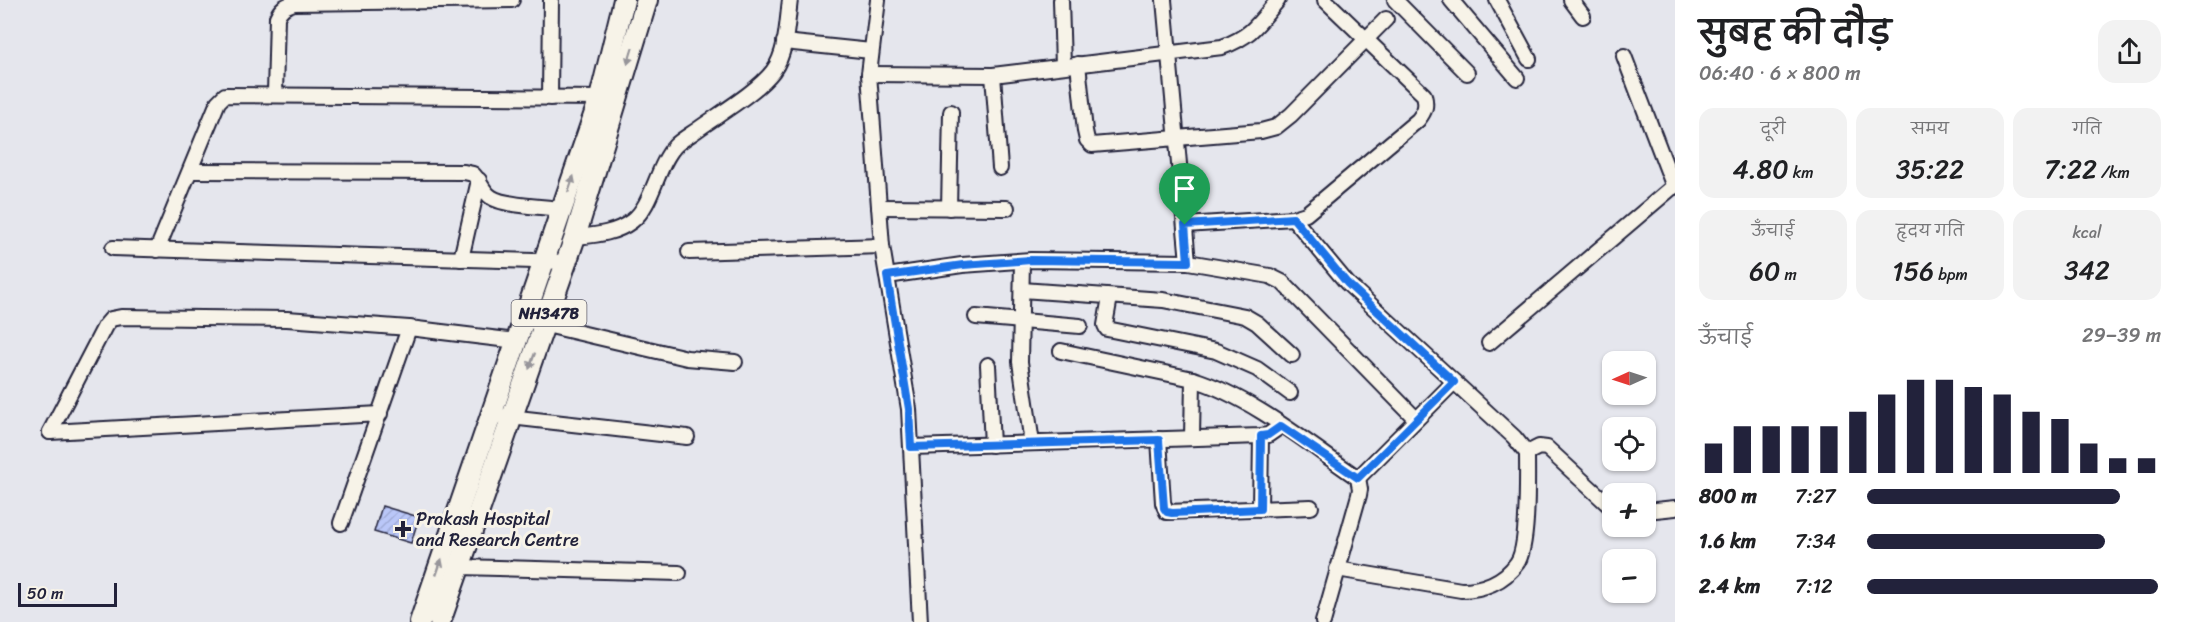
<!DOCTYPE html>
<html lang="hi">
<meta charset="utf-8">
<style>
:root{--surface:#fff;--page:#f2f2f2;--text:#202124;--muted:#757577;--accent:#22223b}
body{margin:0;font-family:Sriracha,"Playpen Sans Deva",sans-serif;background:var(--page);color:var(--text);height:100vh;display:flex;flex-direction:column;font-size:22px;white-space:nowrap}
*{box-sizing:border-box;margin:0}
p{font-size:20px;color:var(--muted)}
.icon{flex:none;width:33px;height:33px;fill:none;stroke:currentColor;stroke-width:2;stroke-linecap:round;stroke-linejoin:round}
.map{position:relative;flex:1;overflow:hidden}
.panel{display:flex;flex-direction:column;background:var(--surface);width:510px}
.panel>*{flex:none}
.needle{width:39px;rotate:267deg}
.fabs{position:absolute;left:1602px;top:351px;display:grid;gap:12px}
.fabs a{display:grid;place-items:center;width:54px;height:54px;border-radius:12px;background:var(--surface);box-shadow:0 2px 4px #0004;font-size:30px}
.scale{position:absolute;left:18px;bottom:15px;width:99px;box-sizing:border-box;padding-left:6px;border:3px solid #22223b;border-top:0;font-size:16px;line-height:21px;white-space:nowrap;color:#22223b;-webkit-text-stroke:4px #f7f3e8;paint-order:stroke}
.pin{position:absolute;display:grid;place-items:center;width:51px;height:51px;color:#fff;margin:-62px -26px;border-radius:50% 50% 50% 0;rotate:-45deg;box-shadow:0 0 6px #0007}
.pin .icon{rotate:45deg}
.round{display:grid;place-items:center;flex:none;width:63px;height:63px;border-radius:18px;background:var(--page)}
.overview{display:flex;align-items:center;justify-content:space-between;height:102px;padding:0 24px}
h1{font-size:33px;font-weight:600;line-height:45px}
.stats{display:grid;grid-template-columns:repeat(3,1fr);gap:9px;height:102px;padding:6px 24px}
.stats div{display:grid;align-content:center;border-radius:15px;background:var(--page);text-align:center}
.stats b{font-size:26px;font-weight:600}
.stats small{font-size:16px;font-weight:400}
.stats p{font-size:16px}
.chart{height:168px;padding:12px 24px}
.chart p{display:flex;justify-content:space-between}
.chart svg{width:100%;height:108px;margin-top:6px;stroke:var(--accent);stroke-width:6}
ul{padding:0 24px;list-style:none;font-size:20px}
li{display:grid;grid-template-columns:96px 72px 1fr;align-items:center;height:45px}
li i{height:15px;border-radius:8px;background:var(--accent)}
main{display:flex;flex:1;min-height:0}
.map>svg:first-child{display:block}
.building{fill:url(#building-hatch);stroke:#22223b;stroke-width:1.5}
.lines{fill:none;stroke-linecap:round;stroke-linejoin:round}
.minor-casing{stroke:#22223b;stroke-width:18}
.highway-casing{stroke:#22223b;stroke-width:24}
.minor{stroke:#f7f3e8;stroke-width:14}
.highway{stroke:#f7f3e8;stroke-width:20}
.oneway{fill:#97959a}
.route-casing{stroke:#fff;stroke-width:12}
.route{stroke:#1a73e8;stroke-width:8}
.poi-dot{fill:#22223b;stroke:#f7f3e8;stroke-width:2}
.labels{text-anchor:middle;stroke-width:6;stroke-linejoin:round;paint-order:stroke}
.shield{fill:#f7f3e8;stroke:#62616f;stroke-width:1.5}
.shield-label{font-size:16px;font-weight:bold;fill:#22223b}
.poi-label{font-size:18px;fill:#22223b;stroke:#f7f3e8;text-anchor:start}
</style>
<main>
<div class="map">
<svg width="1675" height="622" viewBox="0 0 1675 622">
<defs>
<pattern id="building-hatch" width="6" height="6" patternUnits="userSpaceOnUse" patternTransform="scale(1.5)"><rect width="6" height="6" fill="#bac7f8"/><path d="M-1 1l2-2M0 6l6-6M5 7l2-2" fill="none" stroke="#a0abd6"/></pattern>
</defs>
<rect width="100%" height="100%" fill="#e5e6ed"/>
<filter id="ink" filterUnits="userSpaceOnUse"><feTurbulence type="fractalNoise" baseFrequency=".0167" numOctaves="2"/><feDisplacementMap in="SourceGraphic" scale="12" xChannelSelector="R" yChannelSelector="G"/><feConvolveMatrix kernelMatrix="1 2 1 2 8 2 1 2 1" color-interpolation-filters="sRGB"/></filter>
<g filter="url(#ink)">
<!-- building -->
<polygon class="building" points="382,506 419,517 411,543 374,532"/>
<g class="lines">
<!-- minor casing -->
<g class="minor-casing">
<g id="minor">
<polyline points="878,0 869,74 882,246 909,409 920,622"/>
<polyline points="1061,0 1063,66"/>
<polyline points="1164,0 1188,262"/>
<polyline points="1395,0 1467,73"/>
<polyline points="1451,0 1517,78"/>
<polyline points="1497,0 1529,59"/>
<polyline points="1571,0 1583,16"/>
<polyline points="784,42 871,51"/>
<polyline points="1624,56 1674,187"/>
<polyline points="1078,64 1085,131 1087,140 1092,145 1261,131 1276,127 1291,115 1386,19"/>
<path d="M869,74L993,75L1222,47C1252,36 1258,24 1278,0"/>
<polyline points="993,75 1000,168"/>
<path d="M275,94L277,17C281,8 285,6 294,3L512,0"/>
<polyline points="550,98 551,0"/>
<path d="M191,171L464,172L473,174C480,181 483,192 491,197C503,206 546,207 563,209"/>
<polyline points="879,207 1007,208"/>
<polyline points="949,208 951,112"/>
<path d="M1293,218L1347,283L1514,437L1527,453C1527,475 1529,547 1517,563C1504,582 1482,590 1461,590L1337,569"/>
<path d="M1185,225L1293,218L1306,214L1418,120C1425,111 1427,106 1424,95L1325,0"/>
<path d="M575,237C595,235 615,234 632,221C653,205 656,167 675,146C681,140 690,135 697,130C719,114 757,92 773,71C787,52 787,22 790,0"/>
<polyline points="113,248 566,262"/>
<polyline points="157,250 218,102 225,95 606,98"/>
<polyline points="689,252 882,246"/>
<polyline points="461,259 479,180"/>
<polyline points="1022,261 1020,362 1032,443"/>
<polyline points="887,276 962,265 1031,260 1188,262 1270,276 1282,282 1416,419"/>
<polyline points="1022,290 1163,300 1245,316 1257,323 1292,355"/>
<polyline points="1110,297 1105,325 1107,329 1216,351 1257,369 1290,393"/>
<polyline points="976,317 1080,326"/>
<polyline points="525,320 687,358 735,362"/>
<polyline points="1489,343 1675,185"/>
<path d="M1061,351L1193,379C1251,397 1307,443 1358,478L1360,489L1359,495L1323,622"/>
<polyline points="988,365 992,445"/>
<polyline points="492,415 687,437"/>
<polyline points="50,432 105,326 111,319 121,317 287,319 409,328 517,341"/>
<polyline points="50,432 380,414"/>
<polyline points="1192,438 1193,379"/>
<polyline points="1159,439 1163,503 1167,512 1311,507"/>
<polyline points="911,447 1261,436 1268,435 1281,426"/>
<polyline points="1527,453 1539,447 1547,448 1612,508"/>
<polyline points="1358,478 1454,382"/>
<polyline points="1260,509 1261,436"/>
<polyline points="1646,511 1675,508"/>
<polyline points="341,523 409,328"/>
<polyline points="460,567 679,573"/>
</g>
</g>
<!-- highway casing -->
<g class="highway-casing">
<g id="highway">
<polyline points="420,622 600,98 624,0"/>
<polyline points="440,622 575,237 647,0"/>
</g>
</g>
<!-- minor -->
<use href="#minor" class="minor"/>
<!-- highway -->
<use href="#highway" class="highway"/>
</g>
<!-- one-way arrows -->
<defs><path id="oneway-solid" d="M-6-.8H1V-3.2L6.5 0L1 3.2V.8H-6Z" transform="scale(1.5)"/></defs>
<g class="oneway">
<use href="#oneway-solid" transform="translate(630 56) rotate(107)"/>
<use href="#oneway-solid" transform="translate(571 184) rotate(-71)"/>
<use href="#oneway-solid" transform="translate(532 361) rotate(110)"/>
<use href="#oneway-solid" transform="translate(439 567) rotate(-71)"/>
</g>
</g>
<g class="lines" filter="url(#ink)">
<!-- route casing -->
<g class="route-casing">
<polygon id="route" points="1293,218 1347,283 1454,382 1358,478 1281,426 1268,435 1261,436 1260,509 1172,513 1167,512 1164,508 1159,440 911,447 909,409 887,276 963,265 1031,260 1188,262 1185,225"/>
</g>
<!-- route -->
<use href="#route" class="route"/>
</g>
<!-- markers -->
<path class="poi-dot" d="M400 520h6v6h6v6h-6v6h-6v-6h-6v-6h6z"/>
<g class="labels">
<!-- shield labels -->
<rect class="shield" x="511.5" y="300" width="75" height="26" rx="4.5"/>
<g class="shield-label">
<text x="549" y="319">NH347B</text>
</g>
<!-- poi labels -->
<g class="poi-label">
<text x="416" y="525">Prakash Hospital<tspan x="416" dy="21">and Research Centre</tspan></text>
</g>
</g>
</svg>
<div class="fabs">
<a><svg class="needle" viewBox="-14 -14 28 28"><path d="M0-13l5 13h-10z" fill="#e53935"/><path d="M0 13l5-13h-10z" fill="#757577"/></svg></a>
<a><svg class="icon" aria-label="locate" viewBox="0 0 24 24"><circle cx="12" cy="12" r="6"/><path d="M12 2v4M12 18v4M2 12h4M18 12h4"/></svg></a>
<a>+</a>
<a>−</a>
</div>
<div class="scale">50 m</div>
<div class="pin" style="left:1185px;top:225px;background:#1e9e55"><svg class="icon" aria-label="arrive" viewBox="0 0 24 24"><path d="M6 21V4h12l-3 4 3 4H6"/></svg></div>
</div>
<section class="panel">
<div class="overview"><div><h1>सुबह की दौड़</h1><p>06:40 · 6 × 800 m</p></div><a class="round"><svg class="icon" aria-label="share" viewBox="0 0 24 24"><path d="M12 15V3M7 8l5-5 5 5M5 13v7h14v-7"/></svg></a></div>
<div class="stats">
<div><p>दूरी</p><b>4.80<small> km</small></b></div>
<div><p>समय</p><b>35:22</b></div>
<div><p>गति</p><b>7:22<small> /km</small></b></div>
</div>
<div class="stats">
<div><p>ऊँचाई</p><b>60<small> m</small></b></div>
<div><p>हृदय गति</p><b>156<small> bpm</small></b></div>
<div><p>kcal</p><b>342</b></div>
</div>
<div class="chart"><p><span>ऊँचाई</span>29–39 m</p>
<svg viewBox="0 0 160 44" preserveAspectRatio="none"><path d="M5 44V32M15 44V25M25 44V25M35 44V25M45 44V25M55 44V19M65 44V12M75 44V6M85 44V6M95 44V9M105 44V12M115 44V19M125 44V22M135 44V32M145 44V38M155 44V38"/></svg>
</div>
<ul>
<li><b>800 m</b>7:27<i style="width:86%"></i></li>
<li><b>1.6 km</b>7:34<i style="width:81%"></i></li>
<li><b>2.4 km</b>7:12<i style="width:99%"></i></li>
</ul>
</section>
</main>
